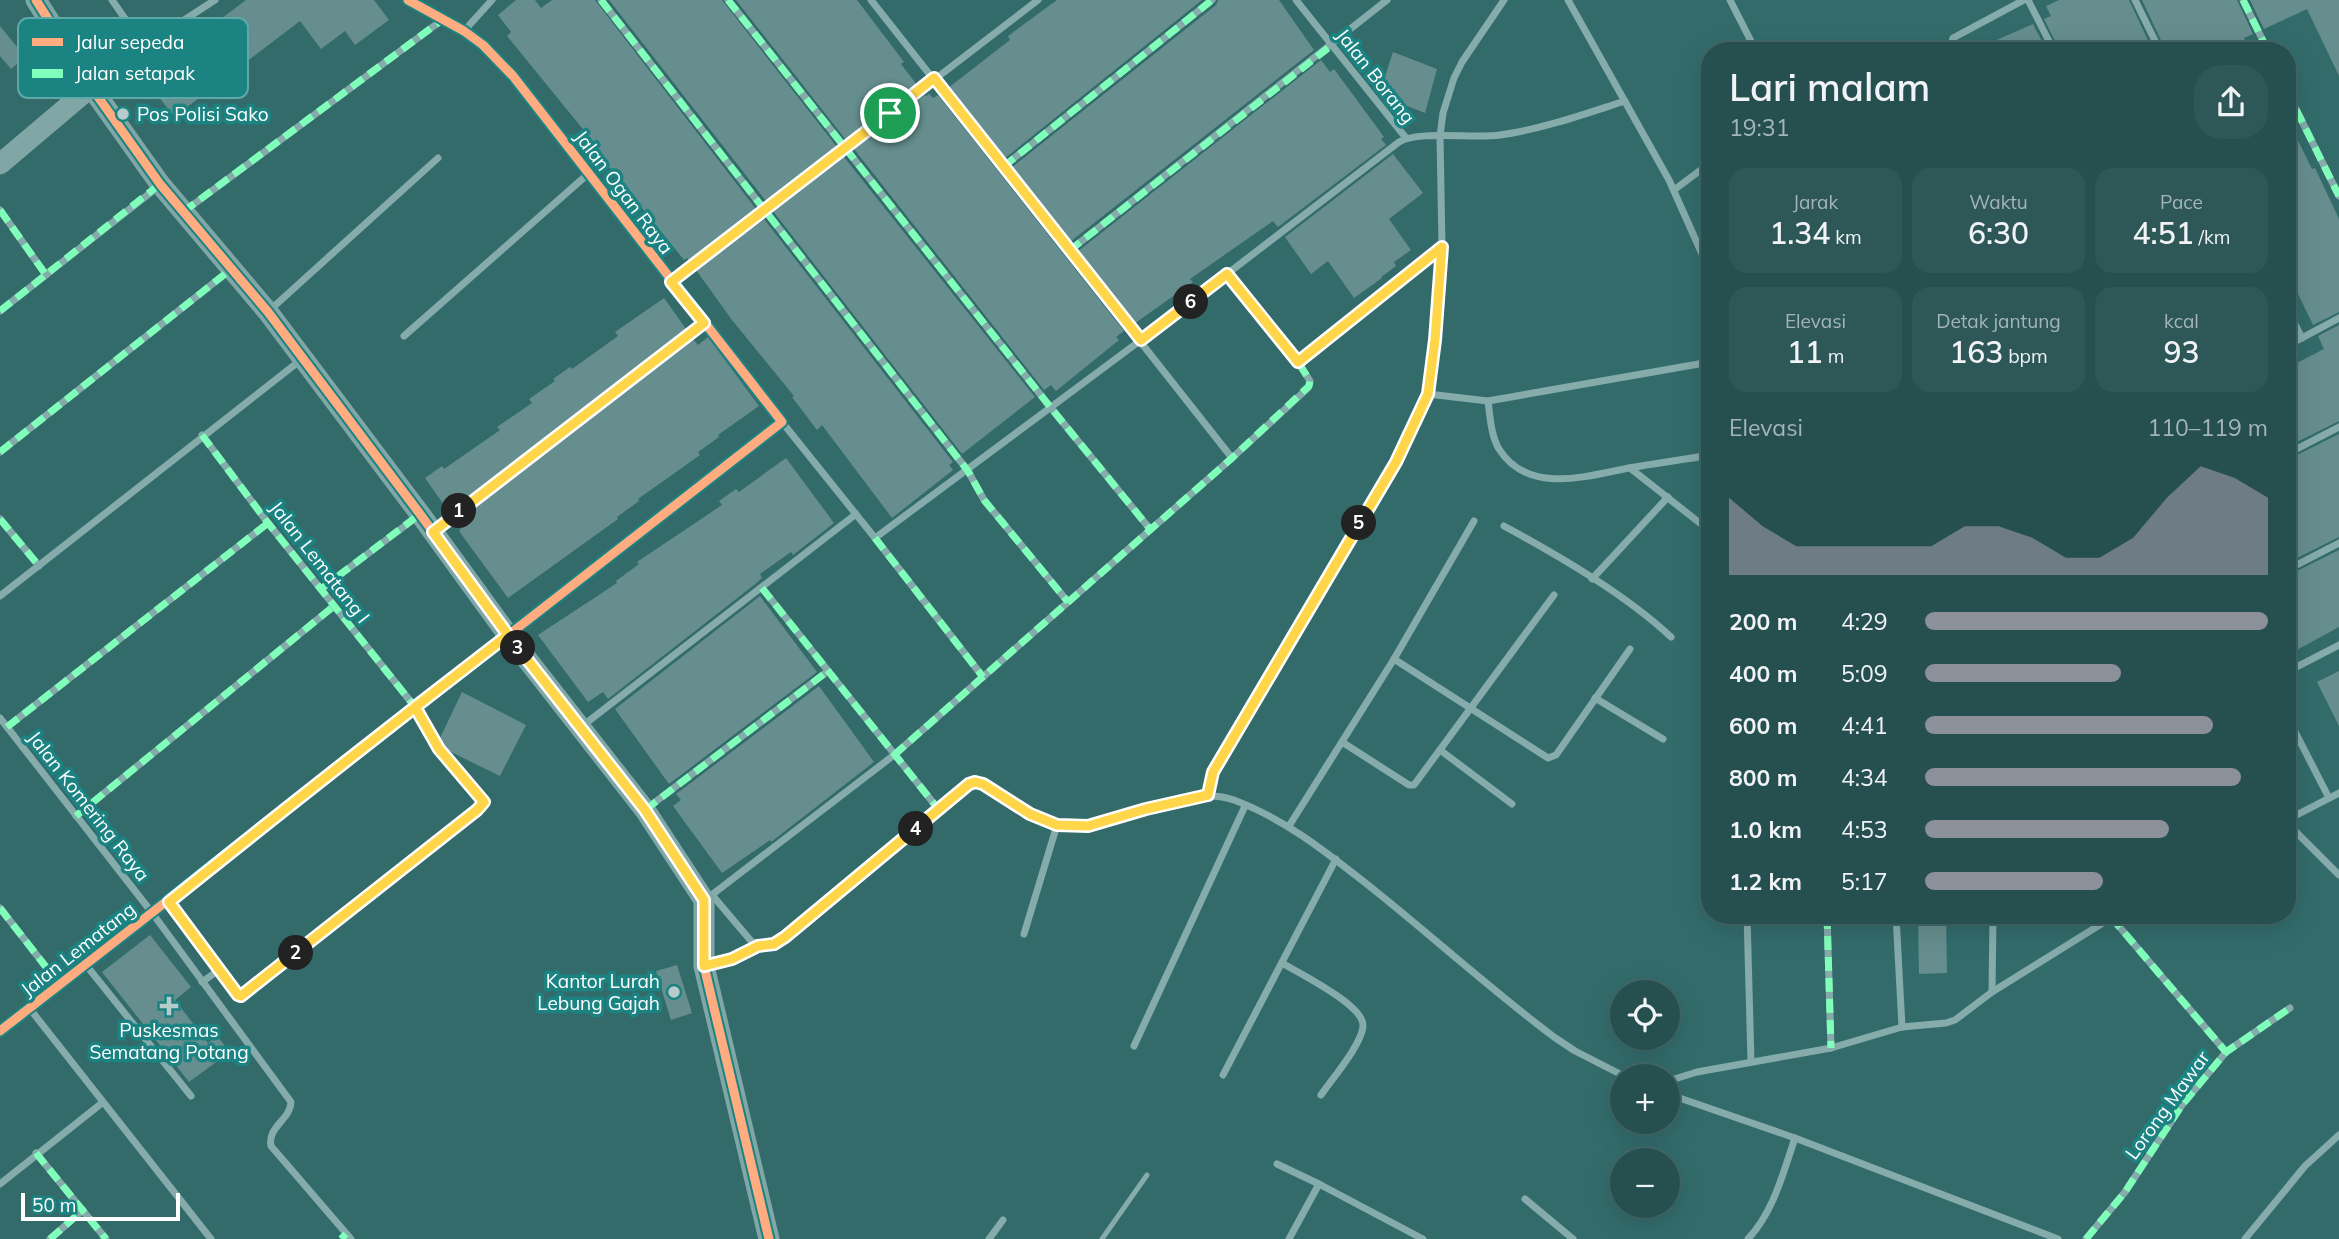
<!DOCTYPE html>
<html lang="id">
<meta charset="utf-8">
<style>
:root{--surface:#265050;--page:#2e5757;--text:#f1f3f6;--muted:#a4b5b7;--line:#426767;--accent:#8c9099}
body{margin:0;font-family:Mulish,sans-serif;background:var(--page);color:var(--text);height:100vh;display:flex;flex-direction:column;font-size:26px;white-space:nowrap}
*{box-sizing:border-box;margin:0}
p{font-size:23px;color:var(--muted)}
.icon{flex:none;width:38px;height:38px;fill:none;stroke:currentColor;stroke-width:2;stroke-linecap:round;stroke-linejoin:round}
.map{position:relative;flex:1;overflow:hidden}
.details{position:absolute;left:1701px;top:42px;width:595px;height:882px;display:flex;flex-direction:column;background:var(--surface);border-radius:28px;box-shadow:0 7px 28px #0002,0 0 0 2px var(--line)}
.details>*{flex:none}
.fabs{position:absolute;left:1610px;top:980px;display:grid;gap:14px}
.fabs a{display:grid;place-items:center;width:70px;height:70px;border-radius:50%;background:var(--surface);box-shadow:0 7px 28px #0002,0 0 0 2px var(--line);font-size:35px}
.scale{position:absolute;left:21px;bottom:18px;width:159px;box-sizing:border-box;padding-left:7px;border:4px solid #fff;border-top:0;font-size:19px;line-height:24px;white-space:nowrap;color:#fff;-webkit-text-stroke:5px #1b8382;paint-order:stroke}
.pin{position:absolute;display:grid;place-items:center;width:60px;height:60px;color:#fff;margin:-30px;border:4px solid #fff;border-radius:50%;box-shadow:0 2px 7px #0007}
.km{position:absolute;width:35px;height:35px;margin:-18px;border-radius:50%;background:#222;color:#fff;font-size:19px;line-height:35px;text-align:center}
.round{display:grid;place-items:center;flex:none;width:74px;height:74px;border-radius:28px;background:var(--page)}
.head{display:flex;align-items:center;justify-content:space-between;height:119px;padding:0 28px}
h1{font-size:38px;font-weight:600;line-height:52px}
.figures{display:grid;grid-template-columns:repeat(3,1fr);gap:10px;height:119px;padding:7px 28px}
.figures div{display:grid;align-content:center;border-radius:18px;background:var(--page);text-align:center}
.figures b{font-size:30px;font-weight:600}
.figures small{font-size:19px;font-weight:400}
.figures p{font-size:19px}
.chart{height:196px;padding:14px 28px}
.chart p{display:flex;justify-content:space-between}
.chart svg{width:100%;height:126px;margin-top:7px;fill:var(--accent);opacity:.7}
ul{padding:0 28px;list-style:none;font-size:23px}
li{display:grid;grid-template-columns:112px 84px 1fr;align-items:center;height:52px}
li i{height:18px;border-radius:9px;background:var(--accent)}
.map>svg:first-child{display:block}
.building{fill:#668e8e}
.lines{fill:none;stroke-linecap:round;stroke-linejoin:round}
.lane{stroke:#85abab;stroke-width:5}
.street{stroke:#85abab;stroke-width:7}
.secondary{stroke:#80a6a6;stroke-width:21}
.quiet{stroke:#80ffba;stroke-width:7;stroke-dasharray:14 7;stroke-linecap:butt}
.cycleway-casing{stroke:#1b8382;stroke-width:13}
.cycleway{stroke:#ffac80;stroke-width:9}
.route-casing{stroke:#fff;stroke-width:14}
.route{stroke:#ffd54a;stroke-width:9}
.poi-dot{fill:#b8cbcb;stroke:#1b8382;stroke-width:2.5}
.labels{text-anchor:middle;stroke-width:7;stroke-linejoin:round;paint-order:stroke}
.street-label{font-size:19px;fill:#fff;stroke:#1b8382}
.poi-label{font-size:19px;fill:#fff;stroke:#1b8382;text-anchor:start}
.key{fill:#1b8382;stroke:#5fa8a8;stroke-width:2}
.key-label{font-size:19px;fill:#fff}
</style>
<div class="map">
<svg width="2339" height="1239" viewBox="0 0 2339 1239">
<rect width="100%" height="100%" fill="#336b6b"/>
<!-- building -->
<g class="building">
<polygon points="246,0 374,0 389,20 355,45 345,31 321,49 300,21 174,117 144,77"/>
<polygon points="516,0 535,0 541,8 552,0 595,0 756,209 689,261 687,258 684,260 592,146 595,144 507,36 511,32 498,15"/>
<polygon points="609,0 722,0 837,147 766,201"/>
<polygon points="736,0 857,0 904,62 901,64 917,85 846,140"/>
<polygon points="1057,0 1202,0 1004,159 948,88 1010,40 1008,36"/>
<polygon points="1218,0 1279,0 1314,50 1070,242 1011,168 1216,5"/>
<polygon points="2059,0 2129,0 2153,51 2060,51 2044,19 2051,16 2046,6"/>
<polygon points="2142,0 2237,0 2253,34 2244,38 2250,51 2166,51"/>
<polygon points="2250,0 2339,0 2339,76 2307,9 2264,29"/>
<polygon points="2033,24 2047,51 1974,51 2001,38"/>
<polygon points="0,26 25,57 11,69 0,56"/>
<polygon points="1393,52 1437,69 1425,113 1379,95"/>
<polygon points="1321,60 1330,72 1334,69 1384,137 1381,139 1386,145 1278,227 1273,221 1190,279 1193,282 1134,324 1077,252"/>
<polygon points="929,94 933,98 938,95 1124,331 1116,337 1119,340 1056,391 1051,385 1044,390 854,149 925,95 926,96"/>
<polygon points="2287,118 2312,169 2315,168 2339,219 2339,312 2313,325 2287,271"/>
<polygon points="1393,154 1423,193 1389,219 1411,250 1394,262 1396,266 1381,277 1382,278 1354,298 1328,261 1311,274 1285,237"/>
<polygon points="844,157 1035,397 962,454 773,211"/>
<polygon points="764,219 953,462 949,465 953,470 892,518 822,425 817,430 792,397 794,396 732,320 696,270"/>
<polygon points="664,298 686,329 449,512 425,478 442,466 444,469 500,430 497,427 532,403 529,399 555,381 553,379 570,367 572,369 618,336 615,332"/>
<polygon points="2339,325 2339,421 2287,447 2287,368 2324,349 2318,336"/>
<polygon points="708,337 759,406 718,435 719,437 698,452 700,455 638,499 639,501 617,517 618,519 508,598 459,531 461,529 456,522 693,339 698,345"/>
<polygon points="2339,434 2339,537 2287,563 2287,460"/>
<polygon points="786,458 834,523 793,555 791,552 760,574 762,578 754,585 608,699 603,692 588,702 538,635 617,583 616,581 639,564 637,562 722,505 719,501 736,489 739,492"/>
<polygon points="2339,550 2339,627 2293,652 2287,642 2287,576"/>
<polygon points="760,596 817,672 669,784 615,709"/>
<polygon points="2339,671 2339,726 2317,682"/>
<polygon points="819,686 874,762 771,842 770,840 722,873 673,806 681,800 676,794"/>
<polygon points="462,692 526,725 500,776 447,750 440,738"/>
<polygon points="1918,915 1946,915 1947,973 1919,974"/>
<polygon points="150,935 191,987 175,1000 208,1043 217,1036 230,1052 189,1082 102,972"/>
<polygon points="677,965 692,1013 671,1020 656,971"/>
</g>
<g class="lines">
<!-- lane -->
<polyline class="lane" points="1102,1239 1147,1175"/>
<!-- street -->
<g class="street">
<polyline points="112,0 144,46"/>
<polyline points="601,0 968,471 984,500 1068,602"/>
<polyline points="728,0 1051,408 1150,529"/>
<polyline points="871,0 1232,458"/>
<polyline points="1296,0 1406,138"/>
<polyline points="1568,0 1669,180 1710,272"/>
<polyline points="1730,0 1756,51"/>
<polyline points="2028,0 2054,51"/>
<polyline points="2135,0 2160,51"/>
<polyline points="2243,0 2268,51"/>
<polyline points="464,31 492,0"/>
<polyline points="1954,51 1951,45 1953,38 2024,0"/>
<polyline points="92,86 144,46 215,0"/>
<polyline points="2287,91 2339,196"/>
<polyline points="1003,167 1212,0"/>
<polyline points="1674,190 1710,163"/>
<polyline points="0,210 46,275"/>
<polyline points="186,210 442,20"/>
<polyline points="1069,251 1387,0"/>
<polyline points="671,282 1038,0"/>
<polyline points="2287,308 2302,338"/>
<polyline points="270,310 438,158"/>
<polyline points="0,311 159,186"/>
<polyline points="404,336 588,174"/>
<polyline points="2287,346 2339,318"/>
<polyline points="1298,362 1442,247"/>
<polyline points="1428,394 1488,401 1710,362"/>
<path d="M1488,401C1490,416 1491,436 1499,449C1528,495 1587,476 1629,468C1656,463 1683,460 1710,455"/>
<path d="M782,422L875,538L1141,340L1399,142C1419,130 1474,139 1500,135C1543,129 1584,114 1625,101"/>
<polyline points="0,452 230,270"/>
<polyline points="2287,454 2339,427"/>
<polyline points="1630,468 1710,531"/>
<polyline points="0,519 39,566"/>
<path d="M1504,526C1559,556 1625,594 1671,637"/>
<polyline points="434,531 704,323"/>
<polyline points="875,538 983,677"/>
<polyline points="2287,570 2339,543"/>
<polyline points="1592,579 1668,497"/>
<polyline points="762,588 939,810"/>
<polyline points="321,589 418,516"/>
<polyline points="0,596 302,359"/>
<polyline points="1394,659 1548,758 1556,755 1630,649"/>
<polyline points="2287,672 2339,645"/>
<polyline points="1595,698 1663,739"/>
<polyline points="2287,716 2329,798"/>
<path d="M0,718L153,914L291,1102C291,1119 267,1127 271,1146L351,1239"/>
<polyline points="7,727 268,523"/>
<polyline points="581,727 856,514"/>
<polyline points="1342,742 1409,785 1414,785 1554,595"/>
<polyline points="1440,750 1512,804"/>
<polyline points="1208,795 1213,772 1396,462 1428,394 1435,340 1442,247 1440,136 1443,113 1454,78 1462,62 1504,0"/>
<polyline points="646,809 828,671"/>
<polyline points="76,816 334,606"/>
<polyline points="2287,820 2339,793"/>
<polyline points="2287,823 2339,875"/>
<polyline points="1289,826 1394,659 1474,521"/>
<path d="M713,896L751,941L759,946L774,944L969,784L976,782L983,784C1006,798 1031,820 1058,825C1113,835 1182,781 1234,800C1285,819 1326,852 1368,885C1431,935 1490,989 1554,1037L1575,1051L1624,1076"/>
<polyline points="709,897 894,755 1232,458 1308,388 1310,381 1298,362 1227,274"/>
<polyline points="168,902 238,995 241,996 477,810 483,802 439,749 415,707 268,523 202,435"/>
<polyline points="0,908 60,985"/>
<polyline points="1747,915 1751,1062"/>
<polyline points="1827,915 1831,1048"/>
<polyline points="1896,915 1902,1027"/>
<polyline points="2111,917 2226,1052"/>
<polyline points="1024,934 1057,825"/>
<path d="M1282,963C1299,973 1363,1005 1363,1025C1363,1043 1332,1079 1321,1095"/>
<polyline points="86,965 191,1096"/>
<polyline points="708,966 732,959 759,946"/>
<polyline points="202,982 219,970"/>
<polyline points="1992,992 2114,916"/>
<polyline points="30,1009 211,1239"/>
<polyline points="0,1031 782,422 513,76 483,45 464,31 408,0"/>
<polyline points="1134,1046 1245,806"/>
<polyline points="1223,1075 1336,859"/>
<polyline points="1668,1081 1697,1072 1831,1048 1902,1027 1946,1023 1955,1020 1992,992 1993,915"/>
<polyline points="1668,1094 1795,1138 2058,1239"/>
<polyline points="36,1153 106,1239"/>
<polyline points="1277,1164 1319,1184 1423,1239"/>
<polyline points="0,1184 102,1103"/>
<polyline points="1525,1199 1573,1239"/>
<polyline points="50,1239 83,1210"/>
<polyline points="989,1239 1003,1220"/>
<polyline points="1289,1239 1319,1184"/>
<path d="M1748,1239C1774,1211 1783,1173 1795,1138"/>
<polyline points="2086,1239 2125,1192 2182,1105 2226,1052 2290,1008"/>
<polyline points="2245,1239 2305,1166 2339,1135"/>
</g>
<!-- secondary -->
<g class="secondary">
<polyline points="36,0 91,87 160,184 268,312 420,514 508,635 645,810 704,900 704,966 769,1239"/>
<polyline points="0,164 91,87"/>
</g>
<!-- quiet -->
<g class="quiet">
<polyline points="601,0 968,471 984,500 1068,602"/>
<polyline points="728,0 1051,408 1150,529"/>
<polyline points="2243,0 2268,51"/>
<polyline points="2287,91 2339,196"/>
<polyline points="1003,167 1212,0"/>
<polyline points="0,210 46,275"/>
<polyline points="183,212 442,20"/>
<polyline points="1069,251 1332,45"/>
<polyline points="0,311 160,184"/>
<polyline points="1298,362 1442,247"/>
<polyline points="202,435 268,523 415,707 439,749 483,802 477,810 256,984"/>
<polyline points="0,452 230,270"/>
<polyline points="0,519 39,566"/>
<polyline points="433,532 704,323"/>
<polyline points="875,538 983,677"/>
<polyline points="762,588 939,810"/>
<polyline points="321,589 420,514"/>
<polyline points="7,727 268,523"/>
<polyline points="894,755 1232,458 1309,386 1310,381 1298,362 1227,274"/>
<polyline points="645,810 828,671"/>
<polyline points="76,816 334,606"/>
<polyline points="0,908 60,985"/>
<polyline points="1827,915 1831,1048"/>
<polyline points="2111,917 2226,1052"/>
<polyline points="36,1153 106,1239"/>
<polyline points="50,1239 83,1210"/>
<polyline points="341,1239 346,1234"/>
<polyline points="2086,1239 2125,1192 2182,1105 2226,1052 2290,1008"/>
</g>
<!-- cycleway casing -->
<g class="cycleway-casing">
<g id="cycleway">
<polyline points="36,0 91,87 160,184 268,312 420,514 508,635 645,810 704,900 704,966 769,1239"/>
<polyline points="0,1031 782,422 513,76 483,45 464,31 408,0"/>
</g>
</g>
<!-- cycleway -->
<use href="#cycleway" class="cycleway"/>
</g>
<g class="lines">
<!-- route casing -->
<g class="route-casing">
<path id="route" d="M890,113L671,282L704,323L433,532L508,635L415,707L439,749L484,802L477,810L256,984L241,996L238,995L169,902C281,812 394,723 508,635L645,810L704,900V966L732,959L758,946L774,944L785,937L969,784L975,782L983,784L1030,814L1057,825L1088,826L1146,809L1208,795L1213,772L1396,462L1428,394L1435,340L1442,247L1298,362L1227,274L1141,340L934,78L890,113"/>
</g>
<!-- route -->
<use href="#route" class="route"/>
</g>
<!-- markers -->
<g class="poi-dot">
<circle cx="123" cy="114" r="7"/>
<circle cx="674" cy="992" r="7"/>
<path d="M165.5 995.5h7v7h7v7h-7v7h-7v-7h-7v-7h7z"/>
</g>
<g class="labels">
<!-- street labels -->
<g class="street-label">
<text transform="translate(1376 76) rotate(52)" y="7">Jalan Borang</text>
<text transform="translate(624 192) rotate(53)" y="7">Jalan Ogan Raya</text>
<text transform="translate(320 562) rotate(52)" y="7">Jalan Lematang I</text>
<text transform="translate(89 806) rotate(52)" y="7">Jalan Komering Raya</text>
<text transform="translate(78 949) rotate(-38)" y="7">Jalan Lematang</text>
<text transform="translate(2167 1105) rotate(-54)" y="7">Lorong Mawar</text>
</g>
<!-- poi labels -->
<g class="poi-label">
<text x="137" y="121">Pos Polisi Sako</text>
<text x="660" y="988" text-anchor="end">Kantor Lurah<tspan x="660" dy="22">Lebung Gajah</tspan></text>
<text x="169" y="1037" text-anchor="middle">Puskesmas<tspan x="169" dy="22">Sematang Potang</tspan></text>
</g>
</g>
<!-- legend -->
<rect x="18" y="18" width="230" height="80" rx="10" class="key"/>
<rect x="32" y="38" width="31" height="8" fill="#ffac80"/>
<rect x="32" y="69" width="31" height="9" fill="#80ffba"/>
<g class="key-label">
<text x="75" y="49">Jalur sepeda</text>
<text x="75" y="80">Jalan setapak</text>
</g>
</svg>
<div class="fabs">
<a><svg class="icon" aria-label="locate" viewBox="0 0 24 24"><circle cx="12" cy="12" r="6"/><path d="M12 2v4M12 18v4M2 12h4M18 12h4"/></svg></a>
<a>+</a>
<a>−</a>
</div>
<div class="scale">50 m</div>
<div class="pin" style="left:890px;top:113px;background:#1e9e55"><svg class="icon" aria-label="arrive" viewBox="0 0 24 24"><path d="M6 21V4h12l-3 4 3 4H6"/></svg></div>
<b class="km" style="left:459px;top:511px">1</b>
<b class="km" style="left:296px;top:953px">2</b>
<b class="km" style="left:518px;top:648px">3</b>
<b class="km" style="left:916px;top:829px">4</b>
<b class="km" style="left:1359px;top:523px">5</b>
<b class="km" style="left:1191px;top:302px">6</b>
<section class="details">
<div class="head"><div><h1>Lari malam</h1><p>19:31</p></div><a class="round"><svg class="icon" aria-label="share" viewBox="0 0 24 24"><path d="M12 15V3M7 8l5-5 5 5M5 13v7h14v-7"/></svg></a></div>
<div class="figures">
<div><p>Jarak</p><b>1.34<small> km</small></b></div>
<div><p>Waktu</p><b>6:30</b></div>
<div><p>Pace</p><b>4:51<small> /km</small></b></div>
</div>
<div class="figures">
<div><p>Elevasi</p><b>11<small> m</small></b></div>
<div><p>Detak jantung</p><b>163<small> bpm</small></b></div>
<div><p>kcal</p><b>93</b></div>
</div>
<div class="chart"><p><span>Elevasi</span>110–119 m</p>
<svg viewBox="0 0 160 44" preserveAspectRatio="none"><path d="M0 44V17L10 27L20 34L30 34L40 34L50 34L60 34L70 27L80 27L90 31L100 38L110 38L120 31L130 17L140 6L150 10L160 17V44z"/></svg>
</div>
<ul>
<li><b>200 m</b>4:29<i style="width:100%"></i></li>
<li><b>400 m</b>5:09<i style="width:57%"></i></li>
<li><b>600 m</b>4:41<i style="width:84%"></i></li>
<li><b>800 m</b>4:34<i style="width:92%"></i></li>
<li><b>1.0 km</b>4:53<i style="width:71%"></i></li>
<li><b>1.2 km</b>5:17<i style="width:52%"></i></li>
</ul>
</section>
</div>
